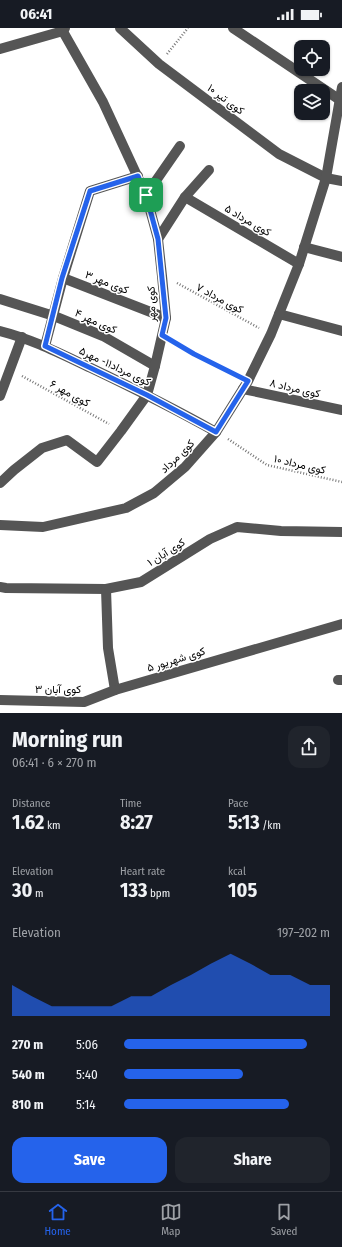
<!DOCTYPE html>
<meta charset="utf-8">
<style>
:root{--surface:#171b24;--page:#20242c;--text:#f1f3f6;--muted:#9ea1a6;--line:#363941;--accent:#2563eb}
body{margin:0;font-family:"Fira Sans Condensed",Vazirmatn,sans-serif;background:var(--page);color:var(--text);height:100vh;display:flex;flex-direction:column;font-size:15px;white-space:nowrap}
*{box-sizing:border-box;margin:0}
p{font-size:13px;color:var(--muted)}
.icon{flex:none;width:22px;height:22px;fill:none;stroke:currentColor;stroke-width:2;stroke-linecap:round;stroke-linejoin:round}
.map{position:relative;height:685px;overflow:hidden}
.sheet{display:flex;flex-direction:column;background:var(--surface);flex:1}
.sheet>*{flex:none}
.controls{position:absolute;left:294px;top:12px;display:grid;gap:8px}
.controls a{display:grid;place-items:center;width:36px;height:36px;border-radius:8px;background:var(--surface);box-shadow:0 1px 3px #0004;font-size:20px}
.pin{position:absolute;display:grid;place-items:center;width:34px;height:34px;color:#fff;margin:-17px;border-radius:8px;box-shadow:0 2px 6px #0006}
.round{display:grid;place-items:center;flex:none;width:42px;height:42px;border-radius:12px;background:var(--page)}
.summary{display:flex;align-items:center;justify-content:space-between;height:68px;padding:0 12px}
h1{font-size:22px;font-weight:700;line-height:30px}
.stats{display:grid;grid-template-columns:repeat(3,1fr);gap:6px;height:68px;padding:4px 12px}
.stats div{display:grid;align-content:center}
.stats b{font-size:20px;font-weight:700}
.stats small{font-size:11px;font-weight:400}
.stats p{font-size:11px}
.chart{height:112px;padding:8px 12px}
.chart p{display:flex;justify-content:space-between}
.chart svg{width:100%;height:72px;margin-top:4px;fill:var(--accent);opacity:.7}
.action{display:flex;gap:8px;margin-top:auto;padding:8px 12px}
.action a{flex:1;height:46px;border-radius:12px;background:var(--accent);color:#fff;font-size:16px;font-weight:700;line-height:46px;text-align:center}
.action a+a{background:var(--page);color:var(--text)}
ul{padding:0 12px;list-style:none;font-size:13px}
li{display:grid;grid-template-columns:64px 48px 1fr;align-items:center;height:30px}
li i{height:10px;border-radius:5px;background:var(--accent)}
.status{display:flex;justify-content:space-between;align-items:center;height:28px;padding:0 20px;background:var(--surface);direction:ltr}
.status svg{height:11px;fill:currentColor}
.menu{display:flex;justify-content:space-around;align-items:center;height:56px;border-top:1px solid var(--line);background:var(--surface);font-size:11px;color:var(--muted)}
.menu a{display:grid;justify-items:center;gap:2px}
.menu .selected{color:var(--accent)}
.map>svg:first-child{display:block}
.lines{fill:none;stroke-linecap:round;stroke-linejoin:round}
.path{stroke:#777;stroke-width:2.5;stroke-dasharray:1 2;stroke-linecap:butt}
.minor{stroke:#555;stroke-width:10}
.route-casing{stroke:#fff;stroke-width:8}
.route{stroke:#2563eb;stroke-width:5}
.labels{text-anchor:middle;stroke-width:3;stroke-linejoin:round;paint-order:stroke}
.street-label{font-size:11px;fill:#000;stroke:#fff}
</style>
<div class="status"><b>06:41</b><svg viewBox="0 0 49 12"><path d="M0 12V9h3v3zM5 12V6h3v6zM10 12V3h3v9zM15 12V0h3v12zM26 1h20v11H26zM47 4h2v5h-2z"/></svg></div>
<div class="map">
<svg width="342" height="685" viewBox="0 0 342 685">
<rect width="100%" height="100%" fill="#fff"/>
<g class="lines">
<!-- path -->
<g class="path">
<polyline points="167,26 188,0"/>
<polyline points="177,255 259,300"/>
<polyline points="174,314 194,326 237,347"/>
<polyline points="22,348 109,396"/>
<polyline points="228,411 267,437 342,454"/>
</g>
<!-- minor -->
<g class="minor">
<polyline points="120,0 159,36 279,126 326,150 342,153"/>
<polyline points="233,0 340,72"/>
<polyline points="0,21 63,3 65,0"/>
<polyline points="146,167 180,118"/>
<polyline points="185,169 299,236"/>
<polyline points="158,211 185,169 209,142"/>
<polyline points="304,219 342,229"/>
<polyline points="63,250 166,290"/>
<polyline points="0,271 54,288 103,308 155,338"/>
<polyline points="279,286 342,303"/>
<path d="M0,303C32,311 61,326 91,340C133,360 175,381 216,404"/>
<polyline points="45,318 63,250 90,163 138,148"/>
<polyline points="243,361 342,382"/>
<polyline points="0,368 22,309"/>
<polyline points="0,455 14,442 42,420 67,412 97,434 121,403 147,367 155,338 166,290 162,248 158,211 146,167 103,74 61,0"/>
<polyline points="0,497 43,499 126,480 154,465 185,439 216,404 248,353 271,306 299,236 326,150 342,59"/>
<polyline points="0,559 6,560 106,561 141,554 210,511 237,499 281,503 342,504"/>
<polyline points="106,561 108,620 115,662 342,596"/>
<polyline points="338,652 342,652"/>
<polyline points="0,672 84,674 115,662"/>
</g>
</g>
<g class="lines">
<!-- route casing -->
<g class="route-casing">
<polygon id="route" points="138,148 146,167 158,211 166,290 162,307 194,326 248,353 216,404 147,367 45,318 62,250 90,163"/>
</g>
<!-- route -->
<use href="#route" class="route"/>
</g>
<g class="labels">
<!-- street labels -->
<g class="street-label">
<text transform="translate(226 71) rotate(37)" y="4">کوی تیر ۱۰</text>
<text transform="translate(248 192) rotate(30)" y="4">کوی مرداد ۵</text>
<text transform="translate(107 254) rotate(21)" y="4">کوی مهر ۳</text>
<text transform="translate(220 270) rotate(28)" y="4">کوی مرداد ۷</text>
<text transform="translate(151 276) rotate(-91)" y="4">کوی مهر</text>
<text transform="translate(96 293) rotate(24)" y="4">کوی مهر ۴</text>
<text transform="translate(115 338) rotate(25)" y="4">کوی مرداد۱۱- مهر۵</text>
<text transform="translate(295 360) rotate(13)" y="4">کوی مرداد ۸</text>
<text transform="translate(70 365) rotate(29)" y="4">کوی مهر ۶</text>
<text transform="translate(177 428) rotate(-44)" y="4">کوی مرداد</text>
<text transform="translate(300 436) rotate(13)" y="4">کوی مرداد ۱۰</text>
<text transform="translate(166 524) rotate(-32)" y="4">کوی آبان ۱</text>
<text transform="translate(176 631) rotate(-17)" y="4">کوی شهریور ۵</text>
<text x="58" y="665">کوی آبان ۳</text>
</g>
</g>
</svg>
<div class="controls">
<a><svg class="icon" aria-label="locate" viewBox="0 0 24 24"><circle cx="12" cy="12" r="6"/><path d="M12 2v4M12 18v4M2 12h4M18 12h4"/></svg></a>
<a><svg class="icon" aria-label="layers" viewBox="0 0 24 24"><path d="M12 4l9 5-9 5-9-5zM3 14l9 5 9-5"/></svg></a>
</div>
<div class="pin" style="left:146px;top:167px;background:#1e9e55"><svg class="icon" aria-label="arrive" viewBox="0 0 24 24"><path d="M6 21V4h12l-3 4 3 4H6"/></svg></div>
</div>
<section class="sheet">
<div class="summary"><div><h1>Morning run</h1><p>06:41 · 6 × 270 m</p></div><a class="round"><svg class="icon" aria-label="share" viewBox="0 0 24 24"><path d="M12 15V3M7 8l5-5 5 5M5 13v7h14v-7"/></svg></a></div>
<div class="stats">
<div><p>Distance</p><b>1.62<small> km</small></b></div>
<div><p>Time</p><b>8:27</b></div>
<div><p>Pace</p><b>5:13<small> /km</small></b></div>
</div>
<div class="stats">
<div><p>Elevation</p><b>30<small> m</small></b></div>
<div><p>Heart rate</p><b>133<small> bpm</small></b></div>
<div><p>kcal</p><b>105</b></div>
</div>
<div class="chart"><p><span>Elevation</span>197–202 m</p>
<svg viewBox="0 0 160 44" preserveAspectRatio="none"><path d="M0 44V25L10 32L20 38L30 38L40 38L50 38L60 32L70 32L80 25L90 19L100 12L110 6L120 12L130 19L140 19L150 25L160 25V44z"/></svg>
</div>
<ul>
<li><b>270 m</b>5:06<i style="width:89%"></i></li>
<li><b>540 m</b>5:40<i style="width:58%"></i></li>
<li><b>810 m</b>5:14<i style="width:80%"></i></li>
</ul>
<div class="action"><a>Save</a><a>Share</a></div>
</section>
<nav class="menu">
<a class="selected"><svg class="icon" aria-label="home" viewBox="0 0 24 24"><path d="M3 11l9-7 9 7M6 9v11h12V9"/></svg>Home</a>
<a><svg class="icon" aria-label="map" viewBox="0 0 24 24"><path d="M3 6l6-2 6 2 6-2v14l-6 2-6-2-6 2zM9 4v14M15 6v14"/></svg>Map</a>
<a><svg class="icon" aria-label="saved" viewBox="0 0 24 24"><path d="M7 4h10v16l-5-4-5 4z"/></svg>Saved</a>
</nav>
